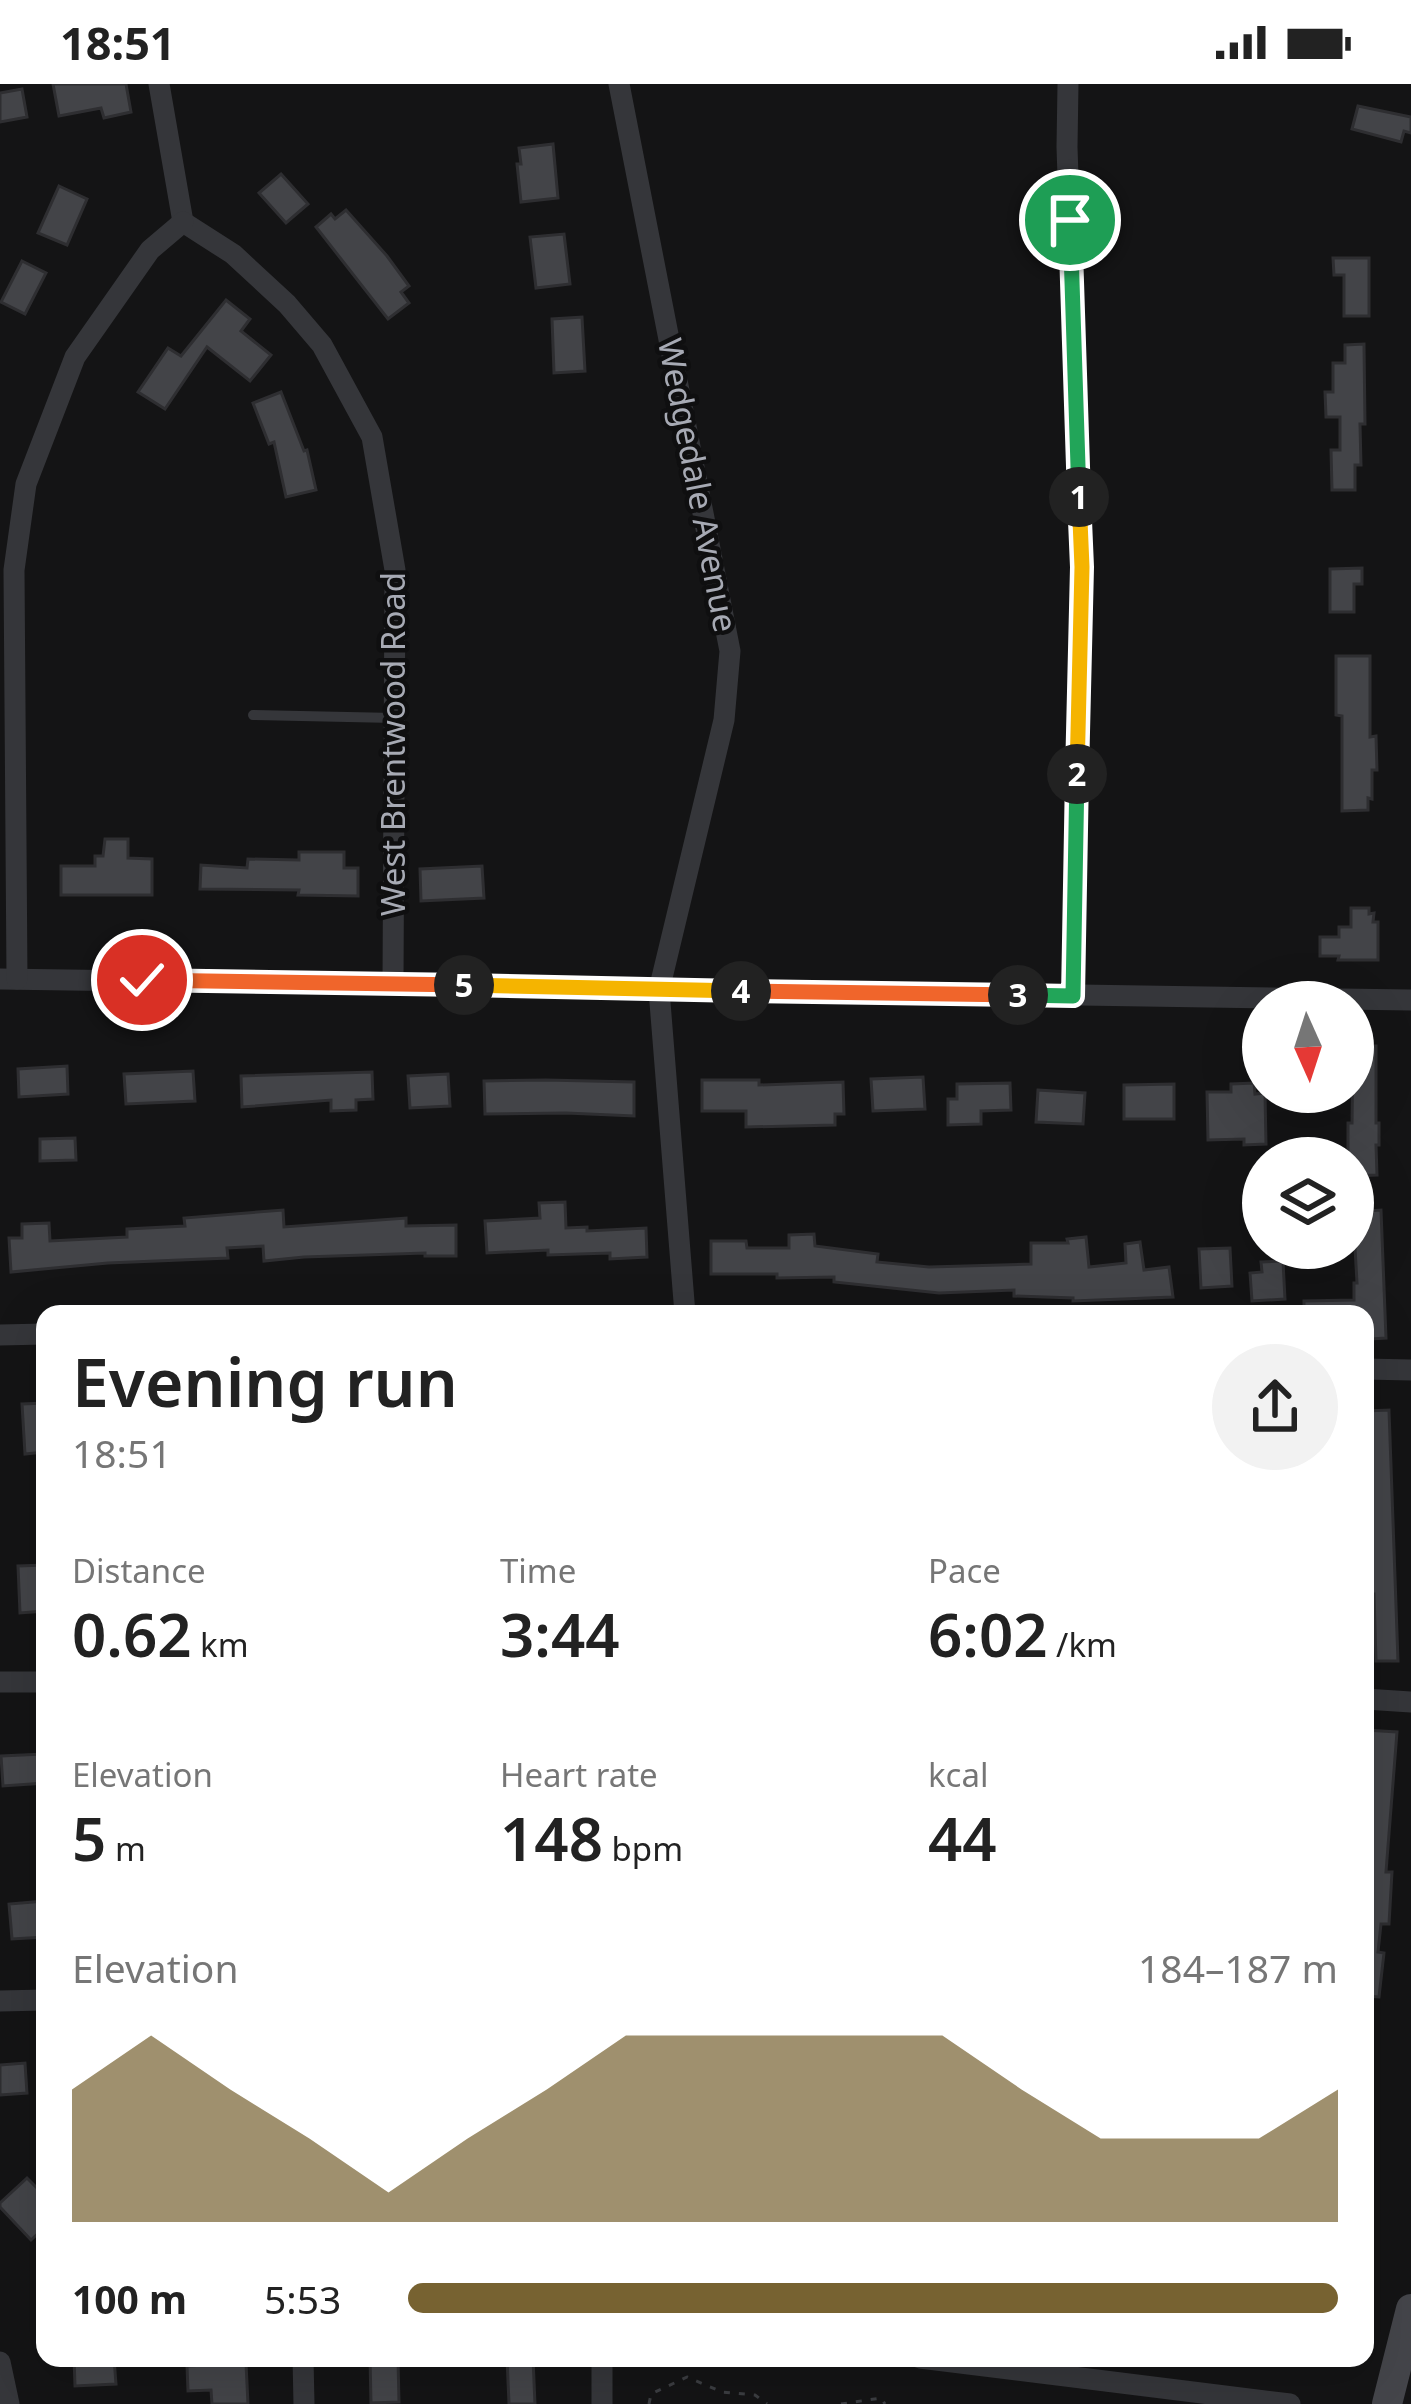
<!DOCTYPE html>
<meta charset="utf-8">
<style>
:root{--surface:#fff;--page:#f2f2f2;--text:#222;--muted:#767676;--accent:#776231}
body{margin:0;font-family:"Noto Sans",sans-serif;background:var(--page);color:var(--text);height:100vh;display:flex;flex-direction:column;font-size:45px;white-space:nowrap}
*{box-sizing:border-box;margin:0}
p{font-size:39px;color:var(--muted)}
.icon{flex:none;width:66px;height:66px;fill:none;stroke:currentColor;stroke-width:2;stroke-linecap:round;stroke-linejoin:round}
.map{position:relative;flex:1;overflow:hidden}
.details{position:absolute;left:36px;top:1221px;width:1338px;height:1062px;display:flex;flex-direction:column;background:var(--surface);border-radius:24px;box-shadow:0 12px 48px #0002}
.details>*{flex:none}
.needle{width:78px;rotate:177deg}
.buttons{position:absolute;left:1242px;top:897px;display:grid;gap:24px}
.buttons a{display:grid;place-items:center;width:132px;height:132px;border-radius:50%;background:var(--surface);box-shadow:0 12px 48px #0002;font-size:60px}
.pin{position:absolute;display:grid;place-items:center;width:102px;height:102px;color:#fff;margin:-51px;border:6px solid #fff;border-radius:50%;box-shadow:0 3px 12px #0007}
.km{position:absolute;width:60px;height:60px;margin:-30px;border-radius:50%;background:#222;color:#fff;font-size:33px;line-height:60px;text-align:center}
.round{display:grid;place-items:center;flex:none;width:126px;height:126px;border-radius:63px;background:var(--page)}
.headline{display:flex;align-items:center;justify-content:space-between;height:204px;padding:0 36px}
h1{font-size:66px;font-weight:600;line-height:90px}
.metrics{display:grid;grid-template-columns:repeat(3,1fr);gap:18px;height:204px;padding:12px 36px}
.metrics div{display:grid;align-content:center}
.metrics b{font-size:60px;font-weight:600}
.metrics small{font-size:33px;font-weight:400}
.metrics p{font-size:33px}
.chart{height:336px;padding:24px 36px}
.chart p{display:flex;justify-content:space-between}
.chart svg{width:100%;height:216px;margin-top:12px;fill:var(--accent);opacity:.7}
ul{padding:0 36px;list-style:none;font-size:39px}
li{display:grid;grid-template-columns:192px 144px 1fr;align-items:center;height:90px}
li i{height:30px;border-radius:15px;background:var(--accent)}
.status{display:flex;justify-content:space-between;align-items:center;height:84px;padding:0 60px;background:var(--surface);direction:ltr}
.status svg{height:33px;fill:currentColor}
.map>svg:first-child{display:block}
.building{fill:#434448;stroke:#2e2e31;stroke-width:3}
.lines{fill:none;stroke-linecap:round;stroke-linejoin:round}
.path{stroke:#3b3d41;stroke-width:3;stroke-dasharray:6 9;stroke-linecap:butt}
.service{stroke:#35363a;stroke-width:10}
.minor{stroke:#35363a;stroke-width:21}
.secondary{stroke:#44454a;stroke-width:30}
.split-1-casing{stroke:#fff;stroke-width:24}
.split-2-casing{stroke:#fff;stroke-width:24}
.split-3-casing{stroke:#fff;stroke-width:24}
.split-4-casing{stroke:#fff;stroke-width:24}
.split-5-casing{stroke:#fff;stroke-width:24}
.split-6-casing{stroke:#fff;stroke-width:24}
.split-1{stroke:#22a559;stroke-width:15}
.split-2{stroke:#f5b400;stroke-width:15}
.split-3{stroke:#22a559;stroke-width:15}
.split-4{stroke:#f0652b;stroke-width:15}
.split-5{stroke:#f5b400;stroke-width:15}
.split-6{stroke:#f0652b;stroke-width:15}
.labels{text-anchor:middle;stroke-width:9;stroke-linejoin:round;paint-order:stroke}
.street-label{font-size:33px;fill:#a7aab4;stroke:#0f0f10}
</style>
<div class="status"><b>18:51</b><svg viewBox="0 0 49 12"><path d="M0 12V9h3v3zM5 12V6h3v6zM10 12V3h3v9zM15 12V0h3v12zM26 1h20v11H26zM47 4h2v5h-2z"/></svg></div>
<div class="map">
<svg width="1411" height="2320" viewBox="0 0 1411 2320">
<rect width="100%" height="100%" fill="#141415"/>
<!-- building -->
<g class="building">
<polygon points="53,0 126,0 131,28 104,34 101,24 59,32"/>
<polygon points="22,5 27,33 0,38 0,9"/>
<polygon points="1358,22 1411,33 1411,49 1404,47 1401,58 1352,45"/>
<polygon points="553,60 558,114 521,118 517,80 521,80 519,64"/>
<polygon points="281,90 308,120 286,139 259,109"/>
<polygon points="59,102 87,115 67,161 38,149"/>
<polygon points="346,126 387,172 409,202 401,208 409,219 388,235 316,143 331,130 335,135"/>
<polygon points="564,150 570,200 536,204 530,153"/>
<polygon points="1333,174 1369,174 1369,232 1344,232 1344,191 1334,191"/>
<polygon points="22,177 46,189 25,230 1,218"/>
<polygon points="226,216 250,235 241,247 271,271 250,297 207,263 165,325 138,308 168,264 181,272"/>
<polygon points="582,233 585,287 554,289 552,235"/>
<polygon points="1364,260 1365,340 1360,340 1361,381 1355,381 1355,406 1332,406 1331,366 1340,366 1340,333 1326,333 1325,308 1333,308 1333,279 1345,279 1345,261"/>
<polygon points="281,308 304,367 307,366 316,406 286,413 274,358 269,360 253,319"/>
<polygon points="1362,484 1362,500 1354,500 1354,528 1330,528 1330,485"/>
<polygon points="1336,572 1370,572 1370,653 1376,652 1377,686 1372,686 1372,715 1368,714 1368,726 1342,727 1342,632 1336,631"/>
<polygon points="105,755 128,755 128,774 152,775 152,811 61,811 61,782 95,782 95,772 103,772"/>
<polygon points="299,768 344,768 344,784 358,784 358,812 298,811 299,806 200,805 201,781 247,784 248,775 299,776"/>
<polygon points="482,782 484,814 421,817 420,785"/>
<polygon points="1351,824 1369,824 1369,830 1374,829 1373,838 1378,838 1378,876 1338,876 1339,872 1320,872 1320,853 1339,853 1339,843 1351,843"/>
<polygon points="1353,962 1376,962 1376,1039 1379,1039 1379,1061 1376,1061 1377,1091 1353,1092 1353,1074 1348,1074 1348,1039 1352,1039"/>
<polygon points="67,982 68,1010 19,1013 18,985"/>
<polygon points="193,987 195,1017 126,1020 124,990"/>
<polygon points="372,988 373,1015 356,1016 356,1026 331,1027 331,1016 242,1023 241,992"/>
<polygon points="448,990 450,1022 410,1024 408,992"/>
<polygon points="923,993 925,1025 873,1027 871,995"/>
<polygon points="546,996 634,998 634,1032 566,1029 485,1030 484,997"/>
<polygon points="702,996 759,996 759,1001 843,998 844,1030 835,1030 835,1041 746,1043 746,1027 702,1027"/>
<polygon points="1010,999 1011,1026 981,1027 981,1040 948,1041 948,1015 957,1015 957,1000"/>
<polygon points="1254,999 1255,1010 1265,1009 1266,1060 1244,1061 1244,1055 1208,1056 1207,1008 1231,1008 1231,1000"/>
<polygon points="1174,1000 1174,1035 1124,1035 1124,1001"/>
<polygon points="1038,1006 1085,1009 1083,1040 1036,1038"/>
<polygon points="75,1054 76,1076 40,1077 40,1055"/>
<polygon points="565,1118 566,1144 587,1143 587,1147 646,1144 647,1173 610,1175 610,1169 548,1171 548,1166 487,1169 485,1137 540,1134 539,1119"/>
<polygon points="283,1126 284,1143 406,1134 406,1142 456,1141 456,1172 425,1172 425,1169 304,1173 264,1177 263,1162 227,1164 228,1174 108,1179 11,1188 9,1154 22,1154 22,1140 49,1139 50,1157 127,1153 127,1145 185,1142 184,1134"/>
<polygon points="1381,1126 1386,1254 1371,1255 1370,1241 1365,1241 1365,1230 1304,1230 1304,1217 1354,1216 1354,1199 1357,1199 1353,1128"/>
<polygon points="814,1150 815,1162 878,1170 877,1178 929,1183 1031,1180 1031,1159 1068,1159 1067,1155 1086,1153 1089,1183 1126,1179 1125,1160 1140,1158 1144,1186 1169,1183 1173,1213 1073,1217 1073,1214 1014,1212 1014,1206 939,1209 834,1198 834,1193 777,1194 777,1190 711,1190 711,1157 746,1157 747,1164 789,1164 789,1151"/>
<polygon points="1230,1164 1232,1202 1201,1204 1199,1165"/>
<polygon points="1283,1177 1285,1215 1252,1217 1250,1189 1262,1188 1261,1178"/>
<polygon points="45,1319 45,1368 25,1370 22,1320"/>
<polygon points="1389,1326 1398,1577 1376,1577 1374,1510 1365,1510 1365,1327"/>
<polygon points="45,1481 45,1527 20,1529 18,1482"/>
<polygon points="1365,1646 1397,1648 1386,1788 1392,1788 1389,1840 1381,1840 1378,1868 1384,1869 1379,1913 1365,1912 1370,1767 1365,1767"/>
<polygon points="43,1670 45,1699 3,1702 1,1672"/>
<polygon points="45,1817 45,1853 12,1855 9,1820"/>
<polygon points="25,1979 27,2009 0,2011 0,1981"/>
<polygon points="27,2094 45,2112 45,2143 31,2156 0,2123 0,2119"/>
<polygon points="74,2274 114,2274 116,2300 75,2302"/>
<polygon points="370,2274 398,2274 399,2318 371,2319"/>
<polygon points="507,2274 533,2274 535,2320 509,2320"/>
<polygon points="246,2279 248,2320 212,2320 211,2306 188,2307 187,2282"/>
</g>
<g class="lines">
<!-- path -->
<g class="path">
<polyline points="649,2320 651,2310 687,2293 722,2308 755,2311 767,2320"/>
<polyline points="841,2320 881,2314 885,2320"/>
</g>
<!-- service -->
<polyline class="service" points="253,631 395,634"/>
<!-- minor -->
<g class="minor">
<polyline points="159,0 183,138"/>
<polyline points="619,0 730,567 724,636 659,906 685,1230"/>
<polyline points="1068,0 1067,63 1081,483 1073,912"/>
<polyline points="183,138 233,170 287,220 322,261 372,353 395,486 393,900"/>
<polyline points="0,895 1411,916"/>
<polyline points="17,895 14,486 26,400 75,273 150,166 183,138"/>
<polyline points="0,1251 45,1250"/>
<polyline points="1365,1285 1411,1286"/>
<polyline points="0,1598 45,1598"/>
<polyline points="1365,1615 1411,1618"/>
<polyline points="0,1917 45,1916"/>
<polyline points="303,2274 304,2320"/>
<polyline points="920,2274 1290,2320"/>
<polyline points="0,2278 9,2320"/>
<polyline points="602,2320 602,2274"/>
</g>
<!-- secondary -->
<polyline class="secondary" points="1387,2320 1411,2225"/>
</g>
<g class="lines">
<!-- split-1 casing -->
<g class="split-1-casing">
<polyline id="split-1" points="1070,136 1079,413"/>
</g>
<!-- split-2 casing -->
<g class="split-2-casing">
<polyline id="split-2" points="1077,690 1082,483 1079,413"/>
</g>
<!-- split-3 casing -->
<g class="split-3-casing">
<polyline id="split-3" points="1018,911 1073,912 1077,690"/>
</g>
<!-- split-4 casing -->
<g class="split-4-casing">
<polyline id="split-4" points="741,907 1018,911"/>
</g>
<!-- split-5 casing -->
<g class="split-5-casing">
<polyline id="split-5" points="464,901 741,907"/>
</g>
<!-- split-6 casing -->
<g class="split-6-casing">
<polyline id="split-6" points="142,896 464,901"/>
</g>
<!-- split-1 -->
<use href="#split-1" class="split-1"/>
<!-- split-2 -->
<use href="#split-2" class="split-2"/>
<!-- split-3 -->
<use href="#split-3" class="split-3"/>
<!-- split-4 -->
<use href="#split-4" class="split-4"/>
<!-- split-5 -->
<use href="#split-5" class="split-5"/>
<!-- split-6 -->
<use href="#split-6" class="split-6"/>
</g>
<g class="labels">
<!-- street labels -->
<g class="street-label">
<text transform="translate(698 401) rotate(79)" y="12">Wedgedale Avenue</text>
<text transform="translate(393 660) rotate(-90)" y="12">West Brentwood Road</text>
</g>
</g>
</svg>
<div class="buttons">
<a><svg class="needle" viewBox="-14 -14 28 28"><path d="M0-13l5 13h-10z" fill="#e53935"/><path d="M0 13l5-13h-10z" fill="#767676"/></svg></a>
<a><svg class="icon" aria-label="layers" viewBox="0 0 24 24"><path d="M12 4l9 5-9 5-9-5zM3 14l9 5 9-5"/></svg></a>
</div>
<div class="pin" style="left:1070px;top:136px;background:#1e9e55"><svg class="icon" aria-label="arrive" viewBox="0 0 24 24"><path d="M6 21V4h12l-3 4 3 4H6"/></svg></div>
<div class="pin" style="left:142px;top:896px;background:#d93025"><svg class="icon" aria-label="check" viewBox="0 0 24 24"><path d="M5 12l5 5 9-10"/></svg></div>
<b class="km" style="left:1079px;top:413px">1</b>
<b class="km" style="left:1077px;top:690px">2</b>
<b class="km" style="left:1018px;top:911px">3</b>
<b class="km" style="left:741px;top:907px">4</b>
<b class="km" style="left:464px;top:901px">5</b>
<section class="details">
<div class="headline"><div><h1>Evening run</h1><p>18:51</p></div><a class="round"><svg class="icon" aria-label="share" viewBox="0 0 24 24"><path d="M12 15V3M7 8l5-5 5 5M5 13v7h14v-7"/></svg></a></div>
<div class="metrics">
<div><p>Distance</p><b>0.62<small> km</small></b></div>
<div><p>Time</p><b>3:44</b></div>
<div><p>Pace</p><b>6:02<small> /km</small></b></div>
</div>
<div class="metrics">
<div><p>Elevation</p><b>5<small> m</small></b></div>
<div><p>Heart rate</p><b>148<small> bpm</small></b></div>
<div><p>kcal</p><b>44</b></div>
</div>
<div class="chart"><p><span>Elevation</span>184–187 m</p>
<svg viewBox="0 0 160 44" preserveAspectRatio="none"><path d="M0 44V17L10 6L20 17L30 27L40 38L50 27L60 17L70 6L80 6L90 6L100 6L110 6L120 17L130 27L140 27L150 27L160 17V44z"/></svg>
</div>
<ul>
<li><b>100 m</b>5:53<i style="width:100%"></i></li>
</ul>
</section>
</div>
